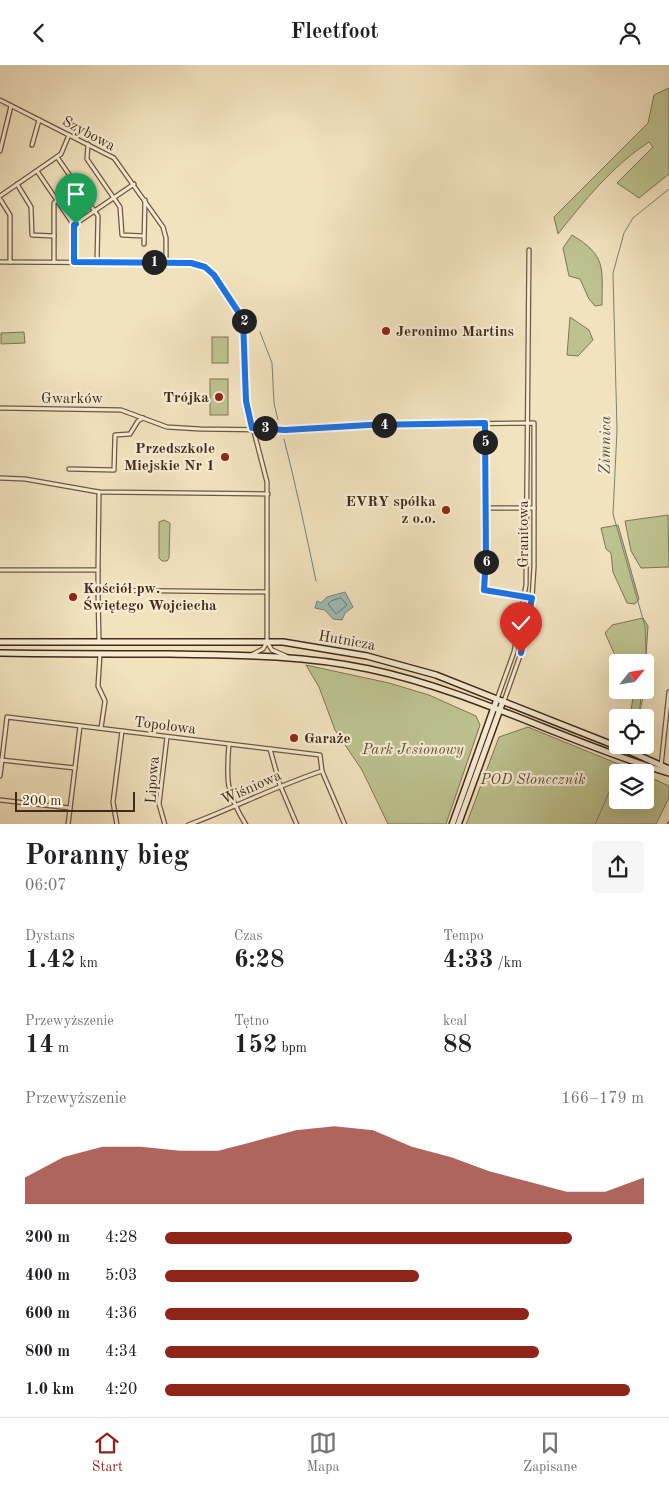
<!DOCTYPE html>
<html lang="pl">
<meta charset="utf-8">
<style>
:root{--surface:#fff;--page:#f6f6f6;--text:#202124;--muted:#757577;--line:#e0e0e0;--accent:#8f2418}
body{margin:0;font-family:"Old Standard TT",serif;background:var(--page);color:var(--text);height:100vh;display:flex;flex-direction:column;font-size:19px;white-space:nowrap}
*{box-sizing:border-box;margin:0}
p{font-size:16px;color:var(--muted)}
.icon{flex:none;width:28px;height:28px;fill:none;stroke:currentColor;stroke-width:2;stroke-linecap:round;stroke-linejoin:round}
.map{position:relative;height:759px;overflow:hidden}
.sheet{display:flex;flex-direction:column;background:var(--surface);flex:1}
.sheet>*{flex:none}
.needle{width:32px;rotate:60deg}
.fabs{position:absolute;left:609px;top:589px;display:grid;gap:10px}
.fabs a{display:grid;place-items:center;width:45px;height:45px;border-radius:5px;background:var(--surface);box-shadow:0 5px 20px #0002;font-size:25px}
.scale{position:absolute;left:15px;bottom:12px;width:120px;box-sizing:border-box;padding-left:5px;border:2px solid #422918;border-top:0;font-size:14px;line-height:18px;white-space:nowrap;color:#422918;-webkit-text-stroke:4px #f7edd5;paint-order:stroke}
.pin{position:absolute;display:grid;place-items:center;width:42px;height:42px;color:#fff;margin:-51px -21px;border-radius:50% 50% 50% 0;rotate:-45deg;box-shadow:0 0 5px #0007}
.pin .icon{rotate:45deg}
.km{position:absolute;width:25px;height:25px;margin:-12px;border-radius:50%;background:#222;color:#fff;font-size:14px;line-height:25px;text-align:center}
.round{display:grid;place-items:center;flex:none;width:52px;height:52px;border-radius:5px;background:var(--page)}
.headline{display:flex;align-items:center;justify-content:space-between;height:85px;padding:0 25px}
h1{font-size:28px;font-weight:600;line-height:38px}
.metrics{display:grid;grid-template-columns:repeat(3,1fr);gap:8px;height:85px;padding:5px 25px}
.metrics div{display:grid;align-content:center}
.metrics b{font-size:25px;font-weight:600}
.metrics small{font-size:14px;font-weight:400}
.metrics p{font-size:14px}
.chart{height:140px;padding:10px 25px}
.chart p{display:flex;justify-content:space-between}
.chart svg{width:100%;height:90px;margin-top:5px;fill:var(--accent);opacity:.7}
ul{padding:0 25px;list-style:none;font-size:16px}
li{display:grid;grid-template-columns:80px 60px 1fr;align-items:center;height:38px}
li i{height:12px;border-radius:6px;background:var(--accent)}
header{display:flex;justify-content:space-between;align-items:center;height:65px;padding:0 25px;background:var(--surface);font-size:22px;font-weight:600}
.menu{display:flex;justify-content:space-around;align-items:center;height:70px;border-top:1px solid var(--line);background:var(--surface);font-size:14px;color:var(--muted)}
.menu a{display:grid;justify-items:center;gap:2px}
.menu .current{color:var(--accent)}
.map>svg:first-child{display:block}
.green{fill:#bdc390;stroke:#807654}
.water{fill:#9cbdb7;stroke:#788277}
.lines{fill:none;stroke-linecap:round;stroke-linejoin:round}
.shore{stroke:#6f7368;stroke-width:1}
.stream{stroke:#788277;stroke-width:1}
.street-casing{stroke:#6e5842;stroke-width:5.5}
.secondary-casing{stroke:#422918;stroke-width:8}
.street{stroke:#f7edd5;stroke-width:3}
.secondary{stroke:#f7edd5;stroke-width:5}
.rail-casing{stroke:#422918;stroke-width:3}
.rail{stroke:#f7edd5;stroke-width:1;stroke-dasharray:4;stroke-linecap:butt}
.route-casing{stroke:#fff;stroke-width:10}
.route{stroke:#1a73e8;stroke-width:6}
.poi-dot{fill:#8f2418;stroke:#f7edd5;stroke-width:2}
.labels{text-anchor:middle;stroke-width:4.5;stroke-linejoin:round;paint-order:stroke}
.street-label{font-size:15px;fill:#422918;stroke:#f7edd5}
.poi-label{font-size:15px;font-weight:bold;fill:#422918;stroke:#f7edd5;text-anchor:start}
.park-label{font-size:15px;font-style:italic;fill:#615036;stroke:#f7edd5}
.water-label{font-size:16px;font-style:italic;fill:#584e40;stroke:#f7edd5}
</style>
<header><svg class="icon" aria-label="back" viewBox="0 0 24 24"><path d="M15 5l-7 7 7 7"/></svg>Fleetfoot<svg class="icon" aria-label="person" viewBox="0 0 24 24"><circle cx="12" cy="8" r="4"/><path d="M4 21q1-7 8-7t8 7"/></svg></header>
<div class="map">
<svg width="669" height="760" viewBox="0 0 669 760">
<rect width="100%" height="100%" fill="#f2e3bf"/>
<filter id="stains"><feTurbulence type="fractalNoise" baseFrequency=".004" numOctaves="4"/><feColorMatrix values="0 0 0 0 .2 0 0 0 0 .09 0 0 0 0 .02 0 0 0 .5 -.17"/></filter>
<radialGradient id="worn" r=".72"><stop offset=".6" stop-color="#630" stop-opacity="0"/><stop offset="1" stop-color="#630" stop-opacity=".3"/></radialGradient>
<!-- green -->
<g class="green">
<path d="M669,23V109L639,133L617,118L653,82L649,77C613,100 584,136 558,169L554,152L648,58L654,30Z"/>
<path d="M572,170C607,191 602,203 602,240L595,241L589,234L580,214L569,211L563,183Z"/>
<polygon points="570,252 589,265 593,275 578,291 567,290"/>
<polygon points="24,267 25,278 1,279 1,268"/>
<rect x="212" y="272" width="16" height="26"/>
<rect x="210" y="314" width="18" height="36"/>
<polygon points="668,450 669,502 641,503 631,486 625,456"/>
<polygon points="164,455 170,458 169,493 167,496 162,496 159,493 159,457"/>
<polygon points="618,460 639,534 635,539 627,538 613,507 611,488 606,484 601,463"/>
<polygon points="643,553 648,561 645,607 645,598 618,597 605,568 612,560"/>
<polygon points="306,600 389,618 429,630 476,651 480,660 446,759 388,759 362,705 335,665 319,622"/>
<polygon points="634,625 642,625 639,649 631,646"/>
<polygon points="528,662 638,707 618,708 618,735 645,735 645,710 669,721 669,733 656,759 466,760 499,672"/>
</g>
<!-- water -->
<polygon class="water" points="345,527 353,542 345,548 342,555 333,554 325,545 315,543 317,536 321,538 327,532"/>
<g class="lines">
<!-- shore -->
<polygon class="shore" points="341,533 347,540 336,549 328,539 331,536"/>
<!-- stream -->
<g class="stream">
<polyline points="260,267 272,298 274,338 278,355"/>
<path d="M284,374C296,421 306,468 316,516"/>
<polyline points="639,652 647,611 645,561 613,449 617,365 613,208 624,168 633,153 669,124"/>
<polyline points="623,708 625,702"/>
<polyline points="595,760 609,727 618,716"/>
</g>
<!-- street casing -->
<g class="street-casing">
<g id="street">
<polyline points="0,35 114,93 163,162 166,173 166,197"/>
<polyline points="88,79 87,94 120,142 122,170 144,171"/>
<polyline points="32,80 39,55"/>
<polyline points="0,86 11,41"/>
<polyline points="57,92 98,151 97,197"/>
<polyline points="37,106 73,159 74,197"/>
<polyline points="17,119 31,142 32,170 54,171"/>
<polyline points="0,131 61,89 69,70"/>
<polyline points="0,134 10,150 10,197"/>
<polyline points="74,160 134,119"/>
<polyline points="144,179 145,135"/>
<polyline points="0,197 191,198 205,202 215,210 243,254 246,336 267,417 267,577 272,585 286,591"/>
<polyline points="54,197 54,138 57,135"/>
<polyline points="0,343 121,345 167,362 200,364 285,365 369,360 534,358 534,502 532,533 521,588 504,636"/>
<polyline points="485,358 486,493 484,525 532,533"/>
<polyline points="69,404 114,405 115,370 130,369 138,356 143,353"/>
<polyline points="0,413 25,414 99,427 268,429"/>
<polyline points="485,443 534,443"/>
<polyline points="0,505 98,505 98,525 266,527"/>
<polyline points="98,505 99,427"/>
<polyline points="98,525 99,577"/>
<polyline points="100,589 98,621 105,636 101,663"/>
<polyline points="251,590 263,584 267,577"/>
<polyline points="497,634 514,587 526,520 529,185"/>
<path d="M229,679C226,716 226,727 246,760"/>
<polyline points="270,684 280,720 297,760"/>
<polyline points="1,695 75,703"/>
<polyline points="661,701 669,627"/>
<polyline points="0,711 7,652 320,690 322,706 345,760"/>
<polyline points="0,735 70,743"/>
<polyline points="68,760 80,661"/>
<polyline points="117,760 113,737 122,666"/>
<polyline points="165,760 159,739 167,672"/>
<path d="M188,760C234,743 276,721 322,706"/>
</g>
</g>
<!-- secondary casing -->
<g class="secondary-casing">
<g id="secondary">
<polyline points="0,577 283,577 367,591 436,610 631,687 669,704"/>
<path d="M0,588C57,589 113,589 170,589C238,590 303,590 369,604C473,626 568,678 669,708"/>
<polyline points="452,760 497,634"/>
<polyline points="458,760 503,636"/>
</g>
</g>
<!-- street -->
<use href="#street" class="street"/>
<!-- secondary -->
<use href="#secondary" class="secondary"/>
<!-- rail casing -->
<g class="rail-casing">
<polyline id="rail" points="668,760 669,758"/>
</g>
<!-- rail -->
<use href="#rail" class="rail"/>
</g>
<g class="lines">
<!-- route casing -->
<g class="route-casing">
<polyline id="route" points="76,159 74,160 74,197 191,198 205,202 214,210 243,254 246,336 252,363 285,365 369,360 485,358 486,493 484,525 532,533 521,588"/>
</g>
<!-- route -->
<use href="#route" class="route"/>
</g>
<!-- markers -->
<g class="poi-dot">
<circle cx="386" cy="266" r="5"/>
<circle cx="219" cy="332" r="5"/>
<circle cx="225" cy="392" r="5"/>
<circle cx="446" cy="445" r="5"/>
<circle cx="73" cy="532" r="5"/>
<circle cx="294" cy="673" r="5"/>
</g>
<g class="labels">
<!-- street labels -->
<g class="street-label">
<text transform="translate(89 68) rotate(28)" y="5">Szybowa</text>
<text x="72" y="338">Gwarków</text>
<text transform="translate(523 469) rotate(-90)" y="5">Granitowa</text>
<text transform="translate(347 575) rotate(10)" y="5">Hutnicza</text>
<text transform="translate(165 660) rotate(7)" y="5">Topolowa</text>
<text transform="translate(152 715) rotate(-86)" y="5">Lipowa</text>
<text transform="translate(251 722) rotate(-24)" y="5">Wiśniowa</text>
</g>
<!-- poi labels -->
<g class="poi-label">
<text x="396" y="271">Jeronimo Martins</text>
<text x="209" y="337" text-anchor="end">Trójka</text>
<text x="215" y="388" text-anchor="end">Przedszkole<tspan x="215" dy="17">Miejskie Nr 1</tspan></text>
<text x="436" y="441" text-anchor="end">EVRY spółka<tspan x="436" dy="17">z o.o.</tspan></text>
<text x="83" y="528">Kościół pw.<tspan x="83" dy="17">Świętego Wojciecha</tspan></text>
<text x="304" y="678">Garaże</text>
</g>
<!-- park labels -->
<g class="park-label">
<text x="413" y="689">Park Jesionowy</text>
<text x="533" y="719">POD Słonecznik</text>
</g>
<!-- water labels -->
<g class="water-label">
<text transform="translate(604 380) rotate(-89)" y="6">Zimnica</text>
</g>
</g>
<rect width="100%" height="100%" filter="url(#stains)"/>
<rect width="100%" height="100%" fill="url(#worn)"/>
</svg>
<div class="fabs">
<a><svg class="needle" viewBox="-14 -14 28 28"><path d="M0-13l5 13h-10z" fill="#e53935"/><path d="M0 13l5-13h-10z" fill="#757577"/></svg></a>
<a><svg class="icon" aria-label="locate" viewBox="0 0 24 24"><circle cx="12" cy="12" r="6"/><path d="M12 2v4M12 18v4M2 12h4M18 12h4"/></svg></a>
<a><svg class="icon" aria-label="layers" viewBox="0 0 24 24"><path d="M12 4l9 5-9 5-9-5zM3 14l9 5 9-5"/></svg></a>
</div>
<div class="scale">200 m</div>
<div class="pin" style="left:76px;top:159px;background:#1e9e55"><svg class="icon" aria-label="arrive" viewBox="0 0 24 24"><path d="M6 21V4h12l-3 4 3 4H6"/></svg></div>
<div class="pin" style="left:521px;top:588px;background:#d93025"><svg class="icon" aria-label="check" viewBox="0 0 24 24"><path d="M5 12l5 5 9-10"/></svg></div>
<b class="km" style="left:154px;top:197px">1</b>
<b class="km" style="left:244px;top:256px">2</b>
<b class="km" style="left:265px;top:363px">3</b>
<b class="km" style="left:384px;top:360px">4</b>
<b class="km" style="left:485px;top:377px">5</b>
<b class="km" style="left:486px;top:497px">6</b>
</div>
<section class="sheet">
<div class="headline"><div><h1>Poranny bieg</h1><p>06:07</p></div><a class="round"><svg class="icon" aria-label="share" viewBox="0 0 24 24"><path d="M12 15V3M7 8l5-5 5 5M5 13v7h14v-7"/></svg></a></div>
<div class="metrics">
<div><p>Dystans</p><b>1.42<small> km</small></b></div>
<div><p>Czas</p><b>6:28</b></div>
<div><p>Tempo</p><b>4:33<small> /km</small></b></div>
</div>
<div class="metrics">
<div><p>Przewyższenie</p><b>14<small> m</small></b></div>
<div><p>Tętno</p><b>152<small> bpm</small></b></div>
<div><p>kcal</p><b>88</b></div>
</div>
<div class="chart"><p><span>Przewyższenie</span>166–179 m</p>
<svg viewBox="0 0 160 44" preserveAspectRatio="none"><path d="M0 44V31L10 21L20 16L30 16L40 18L50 18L60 13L70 8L80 6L90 8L100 16L110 21L120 28L130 33L140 38L150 38L160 31V44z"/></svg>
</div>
<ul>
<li><b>200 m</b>4:28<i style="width:85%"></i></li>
<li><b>400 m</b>5:03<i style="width:53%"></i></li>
<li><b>600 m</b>4:36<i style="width:76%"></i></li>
<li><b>800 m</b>4:34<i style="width:78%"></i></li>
<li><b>1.0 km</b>4:20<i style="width:97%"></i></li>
</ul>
</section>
<nav class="menu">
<a class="current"><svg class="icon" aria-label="home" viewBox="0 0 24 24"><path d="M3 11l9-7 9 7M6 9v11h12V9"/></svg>Start</a>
<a><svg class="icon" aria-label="map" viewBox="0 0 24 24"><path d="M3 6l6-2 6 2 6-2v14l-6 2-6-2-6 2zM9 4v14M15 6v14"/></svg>Mapa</a>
<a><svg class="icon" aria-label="saved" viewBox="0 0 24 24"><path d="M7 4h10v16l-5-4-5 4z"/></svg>Zapisane</a>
</nav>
